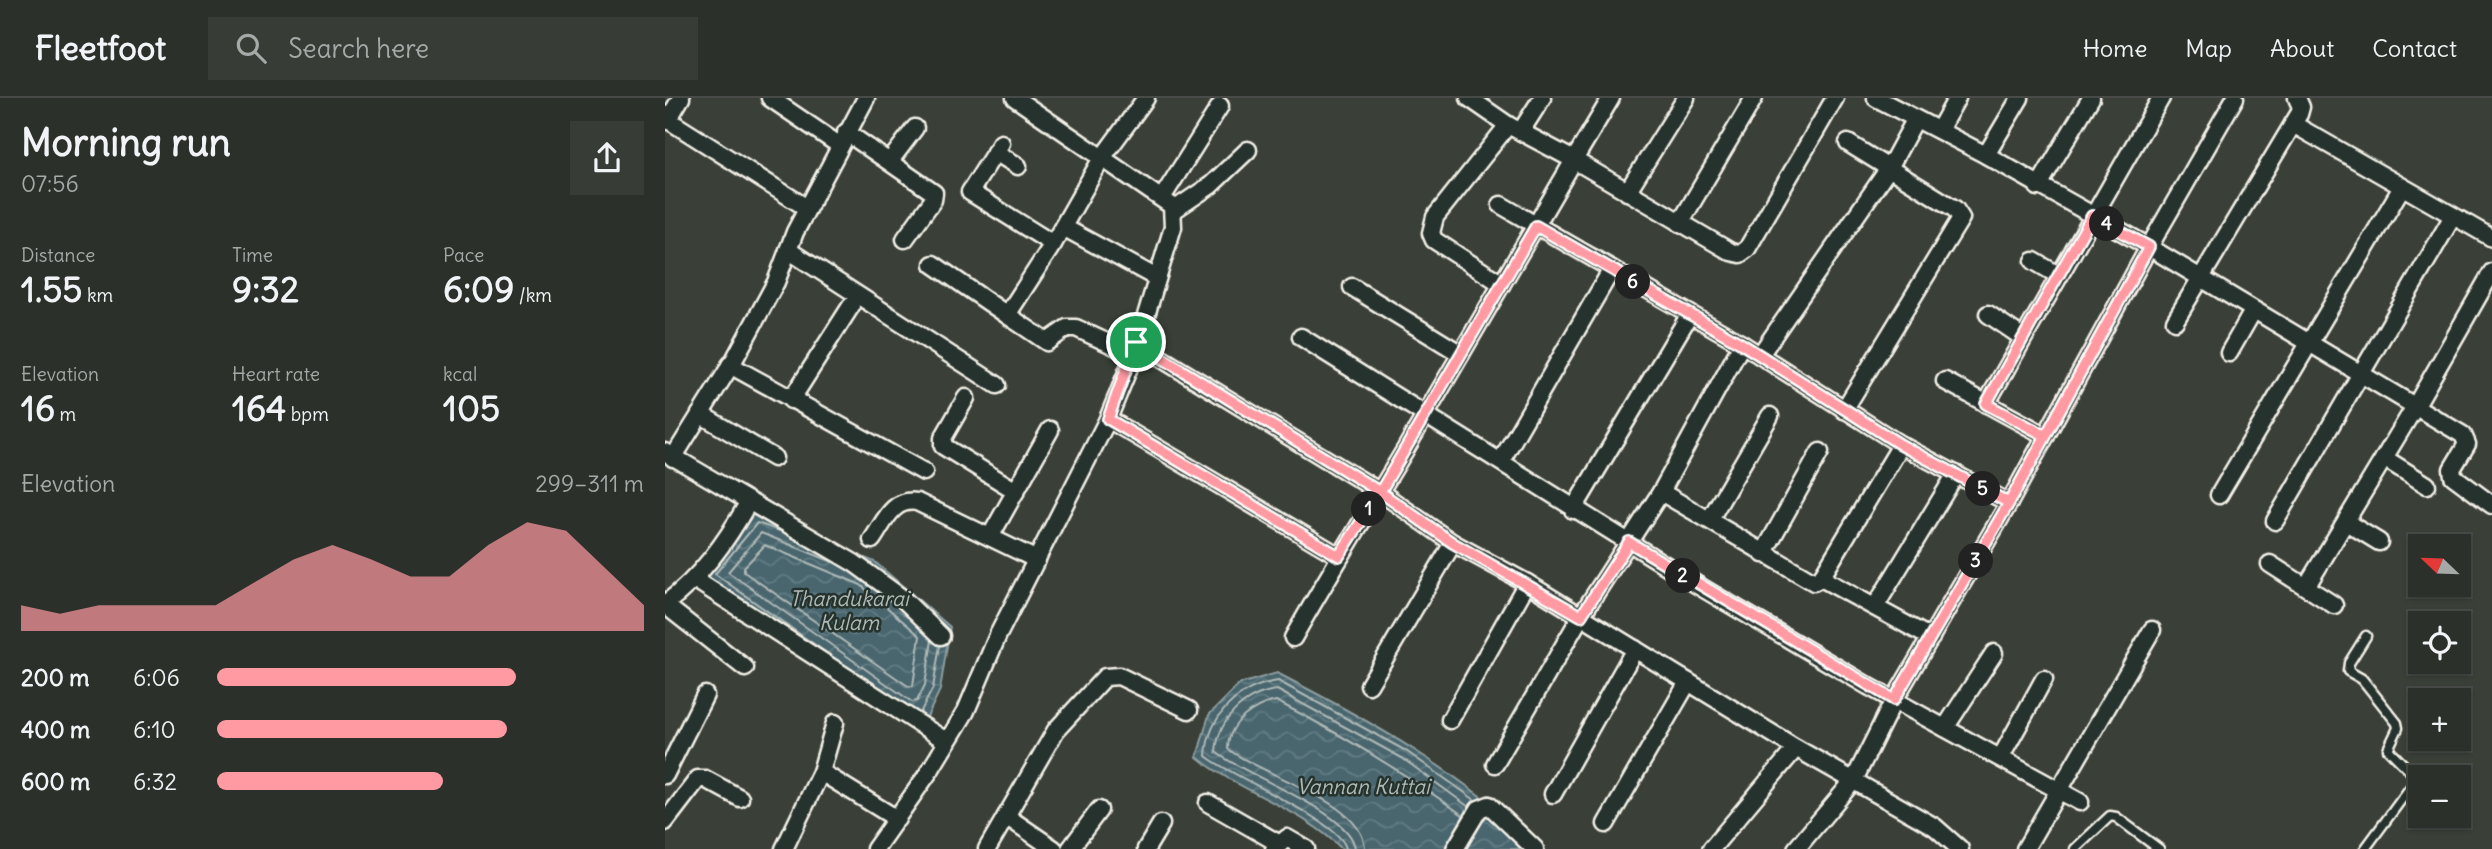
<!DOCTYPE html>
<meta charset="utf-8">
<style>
:root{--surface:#2c302a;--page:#383c36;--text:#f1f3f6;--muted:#a6a9a8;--line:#484b47;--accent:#ff9aa2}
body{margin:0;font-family:Delius,sans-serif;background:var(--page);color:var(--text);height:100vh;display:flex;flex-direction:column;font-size:26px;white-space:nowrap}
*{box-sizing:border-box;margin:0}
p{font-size:23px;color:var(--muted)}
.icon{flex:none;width:38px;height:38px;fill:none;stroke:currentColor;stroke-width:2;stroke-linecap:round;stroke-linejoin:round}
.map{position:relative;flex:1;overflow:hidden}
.side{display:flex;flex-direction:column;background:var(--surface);width:665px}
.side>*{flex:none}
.needle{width:46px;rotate:293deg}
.buttons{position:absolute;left:1743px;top:436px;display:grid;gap:14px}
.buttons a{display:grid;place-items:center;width:63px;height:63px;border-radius:0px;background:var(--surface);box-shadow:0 2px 5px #0004,0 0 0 2px var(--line);font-size:35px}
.pin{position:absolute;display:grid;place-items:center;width:60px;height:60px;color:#fff;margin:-30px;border:4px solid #fff;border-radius:50%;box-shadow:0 2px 7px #0007}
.km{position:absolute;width:35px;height:35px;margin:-18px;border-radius:50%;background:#222;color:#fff;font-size:19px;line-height:35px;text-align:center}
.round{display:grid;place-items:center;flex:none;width:74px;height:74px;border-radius:0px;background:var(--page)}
.overview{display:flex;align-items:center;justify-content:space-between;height:119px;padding:0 21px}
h1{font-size:38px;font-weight:800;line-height:52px}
.figures{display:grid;grid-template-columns:repeat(3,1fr);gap:10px;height:119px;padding:7px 21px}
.figures div{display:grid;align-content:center}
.figures b{font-size:35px;font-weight:800}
.figures small{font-size:19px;font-weight:400}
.figures p{font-size:19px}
.chart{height:196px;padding:14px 21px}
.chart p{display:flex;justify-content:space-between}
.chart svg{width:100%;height:126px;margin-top:7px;fill:var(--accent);opacity:.7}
ul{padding:0 21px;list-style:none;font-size:23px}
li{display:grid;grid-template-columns:112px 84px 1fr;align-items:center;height:52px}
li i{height:18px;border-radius:9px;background:var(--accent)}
header{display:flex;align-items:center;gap:42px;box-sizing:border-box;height:98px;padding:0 35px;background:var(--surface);border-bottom:2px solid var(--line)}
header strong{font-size:33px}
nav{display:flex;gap:38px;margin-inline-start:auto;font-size:24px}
.search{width:490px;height:63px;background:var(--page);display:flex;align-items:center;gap:18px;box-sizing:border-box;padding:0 24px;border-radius:0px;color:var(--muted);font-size:26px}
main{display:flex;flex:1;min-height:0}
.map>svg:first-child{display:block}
.water{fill:url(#water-waves);stroke:#8d9d9f;stroke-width:2}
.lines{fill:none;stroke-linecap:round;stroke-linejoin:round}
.shore{stroke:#afb9b7;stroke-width:2}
.lane-casing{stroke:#f4f1e8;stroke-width:13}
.street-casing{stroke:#f4f1e8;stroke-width:21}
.lane{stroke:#26332d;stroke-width:8}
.street{stroke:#26332d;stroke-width:16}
.route-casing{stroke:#fff;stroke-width:14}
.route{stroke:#ff9aa2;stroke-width:9}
.labels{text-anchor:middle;stroke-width:5;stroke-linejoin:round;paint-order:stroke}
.water-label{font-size:21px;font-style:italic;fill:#afb9b7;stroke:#26332d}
</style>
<header>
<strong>Fleetfoot</strong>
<div class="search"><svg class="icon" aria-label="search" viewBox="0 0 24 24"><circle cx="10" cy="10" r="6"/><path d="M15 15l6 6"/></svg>Search here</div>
<nav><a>Home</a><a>Map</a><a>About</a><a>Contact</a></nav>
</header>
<main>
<section class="side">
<div class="overview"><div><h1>Morning run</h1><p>07:56</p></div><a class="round"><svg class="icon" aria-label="share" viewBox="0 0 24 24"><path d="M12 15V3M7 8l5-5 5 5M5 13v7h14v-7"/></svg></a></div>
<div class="figures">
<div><p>Distance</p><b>1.55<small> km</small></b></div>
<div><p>Time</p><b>9:32</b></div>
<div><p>Pace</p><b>6:09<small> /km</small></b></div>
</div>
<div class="figures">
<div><p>Elevation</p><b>16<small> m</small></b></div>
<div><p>Heart rate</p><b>164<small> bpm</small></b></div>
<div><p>kcal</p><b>105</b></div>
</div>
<div class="chart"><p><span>Elevation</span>299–311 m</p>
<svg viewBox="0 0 160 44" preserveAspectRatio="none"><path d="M0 44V35L10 38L20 35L30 35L40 35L50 35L60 27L70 19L80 14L90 19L100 25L110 25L120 14L130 6L140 9L150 22L160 35V44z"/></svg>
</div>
<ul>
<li><b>200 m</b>6:06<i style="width:70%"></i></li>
<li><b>400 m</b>6:10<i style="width:68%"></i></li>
<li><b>600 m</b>6:32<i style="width:53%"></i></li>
</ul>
</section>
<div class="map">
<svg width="1827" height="751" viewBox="0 0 1827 751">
<defs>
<pattern id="water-waves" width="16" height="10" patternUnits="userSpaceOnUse" patternTransform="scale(1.75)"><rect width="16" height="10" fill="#48656e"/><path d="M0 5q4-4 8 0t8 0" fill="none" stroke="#637c83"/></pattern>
</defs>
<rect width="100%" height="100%" fill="#3a4038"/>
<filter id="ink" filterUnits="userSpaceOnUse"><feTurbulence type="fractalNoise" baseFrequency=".0143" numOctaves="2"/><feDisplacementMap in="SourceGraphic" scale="14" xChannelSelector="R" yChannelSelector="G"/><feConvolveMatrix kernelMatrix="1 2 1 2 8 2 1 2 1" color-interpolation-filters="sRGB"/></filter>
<g filter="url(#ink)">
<!-- water -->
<g class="water">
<polygon points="90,415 210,464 285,529 275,592 260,623 240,618 38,477"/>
<path d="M612,575C708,624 799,676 877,751H677C636,710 576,695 532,659L544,617L575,586Z"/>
</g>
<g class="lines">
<!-- shore -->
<g class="shore">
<polyline points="115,433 92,425 50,476 160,554"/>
<polygon points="100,447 196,487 255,538 248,588 243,588 79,474 79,469"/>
<polyline points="168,464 96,435 63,474 247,604 252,603 260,587 267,542"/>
<polyline points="255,615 268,590 275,547"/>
<path d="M681,751C678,724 566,679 541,658C543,618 574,588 613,583L741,653L810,702"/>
<path d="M690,751C688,714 579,678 551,654C553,621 580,596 612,592L737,660L804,709"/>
<path d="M700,751C699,703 595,677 563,651C563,625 587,608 611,603C677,636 738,674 799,718"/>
</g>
<!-- lane casing -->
<g class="lane-casing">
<g id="lane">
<polyline points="1410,751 1445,718 1451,719 1494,751"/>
<polyline points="1700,751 1750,683 1750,678 1723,651 1733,630 1732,625 1697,581 1683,573 1684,565 1701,538"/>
</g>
</g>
<!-- street casing -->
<g class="street-casing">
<g id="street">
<polyline points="105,0 174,47"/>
<polyline points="804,0 843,27"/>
<polyline points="946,0 909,62 1066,154 1075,156 1082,151 1170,0"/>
<polyline points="1570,0 1484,149 1798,337 1802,346 1787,371 1788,378 1827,407"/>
<polyline points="0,20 142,110"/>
<polyline points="3,22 16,0"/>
<polyline points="1628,26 1827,140"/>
<polyline points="1274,32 1292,0"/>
<polyline points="856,33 877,0"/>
<polyline points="181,34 269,95 268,102 240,141"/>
<polyline points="336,45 305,94 388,146 437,60 481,0"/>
<polyline points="330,54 353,68"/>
<polyline points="1321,57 1355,0"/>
<polyline points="225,63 250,30"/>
<polyline points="1373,89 1426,0"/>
<polyline points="962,94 1021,0"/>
<polyline points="497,100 555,8"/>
<polyline points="836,107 1077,246 1236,347 1344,405"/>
<polyline points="509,112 546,87 583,52"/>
<polyline points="1015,125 1089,0"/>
<polyline points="398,129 490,179"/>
<polyline points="123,152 332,287"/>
<polyline points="1369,163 1393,177"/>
<polyline points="268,166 342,217 388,146"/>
<polyline points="687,189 796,256"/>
<polyline points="1323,216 1357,239"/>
<polyline points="342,217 382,244 402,230 411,230 469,257"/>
<polyline points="1510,223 1634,16 1636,9 1632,0"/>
<polyline points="636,239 1029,485 1203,588 1415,704"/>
<polyline points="471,245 715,394 788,445 862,485 1131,650 1270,729 1295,751"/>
<polyline points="1564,255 1588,213"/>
<polyline points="1095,257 1224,70 1250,22"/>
<polyline points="65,267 259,374"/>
<polyline points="1280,283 1381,338"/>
<polyline points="301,300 278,340 278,348 351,393"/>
<polyline points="126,302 186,208"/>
<polyline points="1321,306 1496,0"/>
<polyline points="1179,312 1296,120 1290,111 1183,45"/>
<polyline points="35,316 109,360"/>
<polyline points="443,321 674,458"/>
<polyline points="0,354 189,465 237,500 276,538"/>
<polyline points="8,360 69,262 111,184 130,134 201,0"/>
<polyline points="1719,360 1762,387"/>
<polyline points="836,363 947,171"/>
<polyline points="996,394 1149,484 1156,480 1236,347"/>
<polyline points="1554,397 1737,89"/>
<polyline points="908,412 1025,216"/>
<polyline points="1045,421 1105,318"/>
<polyline points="1610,423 1788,118"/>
<polyline points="1681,424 1714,444"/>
<polyline points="325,439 385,332"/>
<path d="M207,442C219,425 227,400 252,404L372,462"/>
<polyline points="1098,456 1155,354"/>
<polyline points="1605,466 1669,507"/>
<polyline points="1156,480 1266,540"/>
<polyline points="29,481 281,643"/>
<polyline points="1641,489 1751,307 1827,174"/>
<path d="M0,506C36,479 61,444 83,405"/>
<polyline points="0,507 80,570"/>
<polyline points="1210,509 1291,376"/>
<path d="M628,540C664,476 702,415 740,352C797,256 853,159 909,62L843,27L770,119L766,135L769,142L837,186"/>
<polyline points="704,587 788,445"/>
<polyline points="785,622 862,485"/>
<polyline points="1280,630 1329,555"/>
<polyline points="1336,659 1379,581"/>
<polyline points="830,666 916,518 996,394 1077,246"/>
<polyline points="156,674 232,721"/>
<polyline points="0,677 40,597"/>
<polyline points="888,696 970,551"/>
<polyline points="543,705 613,745"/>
<polyline points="341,718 389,751"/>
<polyline points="0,724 33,681 40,681 75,700"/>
<polyline points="941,726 1023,584"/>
<polyline points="119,751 156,674 170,625"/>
<polyline points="210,751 264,674 301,613 333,537 443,321 469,257 508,129 507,108 350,0"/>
<polyline points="322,751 391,632 440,579 454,578 524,612"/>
<polyline points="405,751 434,712"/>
<polyline points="481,751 496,726"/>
<polyline points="609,751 622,740 641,751"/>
<polyline points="790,751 814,711 824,707 870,751"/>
<polyline points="1046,751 1131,650"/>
<polyline points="1131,751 1189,682 1229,602 1344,405 1484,149 1321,57 1211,0"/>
<polyline points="1360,751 1487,532"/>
</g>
</g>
<!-- lane -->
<use href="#lane" class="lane"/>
<!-- street -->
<use href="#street" class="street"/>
</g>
</g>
<g class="lines" filter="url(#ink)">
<!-- route casing -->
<g class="route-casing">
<polyline id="route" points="471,244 443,321 674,458 715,394 788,445 916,518 964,444 1229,602 1344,405 1484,149 1427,118 1321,306 1381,338 1344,405 1236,347 1077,246 871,128 715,394 471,244"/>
</g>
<!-- route -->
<use href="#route" class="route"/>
</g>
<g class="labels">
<!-- water labels -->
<g class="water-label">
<text x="184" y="508">Thandukarai<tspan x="184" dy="24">Kulam</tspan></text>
<text x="698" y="696">Vannan Kuttai</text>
</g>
</g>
</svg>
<div class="buttons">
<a><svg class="needle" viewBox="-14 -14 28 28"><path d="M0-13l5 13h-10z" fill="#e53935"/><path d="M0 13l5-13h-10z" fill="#a6a9a8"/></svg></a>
<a><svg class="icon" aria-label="locate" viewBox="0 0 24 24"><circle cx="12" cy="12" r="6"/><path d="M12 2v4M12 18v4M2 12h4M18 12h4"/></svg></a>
<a>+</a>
<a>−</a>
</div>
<div class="pin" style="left:471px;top:244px;background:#1e9e55"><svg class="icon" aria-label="arrive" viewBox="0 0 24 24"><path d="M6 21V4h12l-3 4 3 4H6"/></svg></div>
<b class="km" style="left:704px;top:411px">1</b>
<b class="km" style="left:1018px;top:478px">2</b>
<b class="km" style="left:1311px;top:463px">3</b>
<b class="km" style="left:1442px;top:126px">4</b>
<b class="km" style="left:1318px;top:391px">5</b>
<b class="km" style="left:968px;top:184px">6</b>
</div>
</main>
